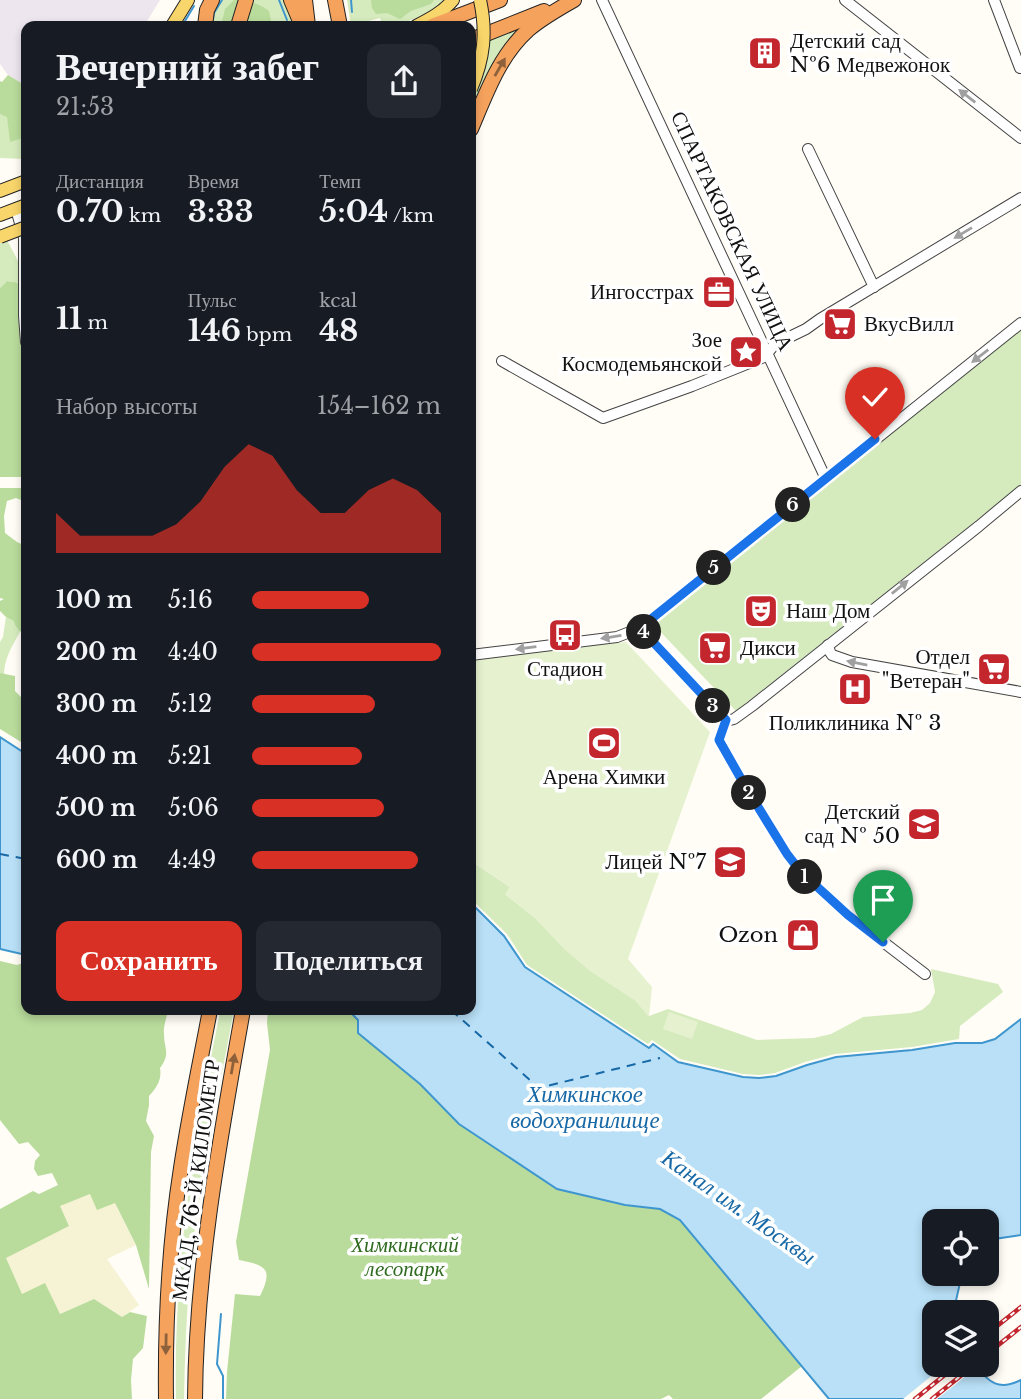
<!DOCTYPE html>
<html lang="ru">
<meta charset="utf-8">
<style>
:root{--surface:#171b24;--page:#242831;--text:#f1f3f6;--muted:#9ea1a6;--accent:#d93025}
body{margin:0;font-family:"Libre Baskerville",serif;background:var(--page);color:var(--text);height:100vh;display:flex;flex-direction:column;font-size:26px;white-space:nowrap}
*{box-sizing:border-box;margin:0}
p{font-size:23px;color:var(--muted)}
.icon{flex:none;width:38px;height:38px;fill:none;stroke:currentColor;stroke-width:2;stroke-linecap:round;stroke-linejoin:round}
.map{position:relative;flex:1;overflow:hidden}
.sheet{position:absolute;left:21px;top:21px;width:455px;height:994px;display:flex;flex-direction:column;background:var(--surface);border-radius:14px;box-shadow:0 4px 10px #0003}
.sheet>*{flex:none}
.fabs{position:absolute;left:922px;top:1209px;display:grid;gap:14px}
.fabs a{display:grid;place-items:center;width:77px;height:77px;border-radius:14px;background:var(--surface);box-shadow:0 4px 10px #0003;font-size:35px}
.pin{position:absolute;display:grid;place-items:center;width:60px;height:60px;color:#fff;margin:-72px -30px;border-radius:50% 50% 50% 0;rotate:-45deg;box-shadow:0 0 7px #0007}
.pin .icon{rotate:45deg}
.km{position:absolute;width:35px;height:35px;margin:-18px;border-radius:50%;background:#222;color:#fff;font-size:19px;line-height:35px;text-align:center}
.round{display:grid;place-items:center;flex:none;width:74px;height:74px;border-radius:14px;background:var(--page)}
.overview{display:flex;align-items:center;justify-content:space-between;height:119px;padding:0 35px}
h1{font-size:38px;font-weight:700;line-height:52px}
.figures{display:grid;grid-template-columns:repeat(3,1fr);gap:10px;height:119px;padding:7px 35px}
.figures div{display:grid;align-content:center}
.figures b{font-size:30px;font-weight:700}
.figures small{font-size:19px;font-weight:400}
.figures p{font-size:19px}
.chart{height:196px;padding:14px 35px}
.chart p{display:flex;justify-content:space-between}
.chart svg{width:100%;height:126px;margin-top:7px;fill:var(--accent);opacity:.7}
.cta{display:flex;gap:14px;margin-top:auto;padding:14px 35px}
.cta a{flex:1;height:80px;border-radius:14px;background:var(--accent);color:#fff;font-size:28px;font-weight:700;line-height:80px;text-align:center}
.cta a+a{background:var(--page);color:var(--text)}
ul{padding:0 35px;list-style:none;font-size:23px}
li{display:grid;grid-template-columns:112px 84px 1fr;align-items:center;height:52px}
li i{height:18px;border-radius:9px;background:var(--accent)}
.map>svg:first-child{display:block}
.industrial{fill:#eee6ef}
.farmland{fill:#f6f3d4}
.green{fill:#d5ebbd}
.forest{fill:#b9dc9c}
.pitch{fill:#e6f2cf}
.water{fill:#b9e0f7;stroke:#3f96cf;stroke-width:2}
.pier{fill:#fffdf5}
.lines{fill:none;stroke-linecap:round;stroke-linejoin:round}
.stream{stroke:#3f96cf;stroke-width:2}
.ferry{stroke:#1768a6;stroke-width:2;stroke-dasharray:9 7;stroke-linecap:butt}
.minor-casing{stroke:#444;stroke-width:12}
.major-casing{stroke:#222;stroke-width:14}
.highway-casing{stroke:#222;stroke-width:16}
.minor{stroke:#fff;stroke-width:10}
.major{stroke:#f9d66b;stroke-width:12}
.highway{stroke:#f5a25d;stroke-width:14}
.rail-casing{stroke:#c4262e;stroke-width:4.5}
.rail{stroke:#fff;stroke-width:2;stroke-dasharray:5;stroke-linecap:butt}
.major-bridge-casing{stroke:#222;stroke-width:14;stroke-linecap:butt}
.major-bridge{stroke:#f9d66b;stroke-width:12}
.oneway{fill:#8e613b}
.oneway2{fill:#a0a0a0}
.route-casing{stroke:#fff;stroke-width:14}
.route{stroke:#1a73e8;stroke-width:9}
.labels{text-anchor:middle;stroke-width:7;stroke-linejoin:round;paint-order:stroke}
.poi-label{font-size:21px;fill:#111;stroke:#fff;text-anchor:end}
.street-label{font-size:21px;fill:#111;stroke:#fff}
.park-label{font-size:21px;font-style:italic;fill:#2f6b1f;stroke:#fff}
.water-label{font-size:23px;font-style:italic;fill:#1768a6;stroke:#fff}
</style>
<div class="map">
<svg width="1021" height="1399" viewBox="0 0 1021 1399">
<rect width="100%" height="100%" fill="#fffdf5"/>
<!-- industrial -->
<polygon class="industrial" points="0,0 160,0 144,26 26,26 26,89 23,84 8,75 0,64"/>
<!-- farmland -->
<polygon class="farmland" points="90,1194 115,1203 136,1245 107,1259 139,1305 122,1317 94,1299 60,1314 22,1295 5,1257 69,1226 59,1206"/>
<!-- green -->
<g class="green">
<polygon points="217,0 284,0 292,16 294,26 209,26"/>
<path d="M347,0H447C428,13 406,26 382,26L380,18L365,22L360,26H351Z"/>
<polygon points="525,27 505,46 495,60 471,113 471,47"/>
<polygon points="0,114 7,116 26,137 26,158 24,159 0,158"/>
<polygon points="6,238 19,263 19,284 15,282 7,281 0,288 0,240"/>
<polygon points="1021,328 1021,485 736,711 652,623"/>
<path d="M6,617L15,621V625L20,632C12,646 4,659 4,675L0,673V642L3,637Z"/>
<polygon points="471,861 510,887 506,895 534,917 589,970 635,1000 649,1016 668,1009 757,1040 814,1038 831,1034 863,1017 910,1013 922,1010 930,1003 935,992 931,969 998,984 1003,992 960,1026 959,1039 912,1047 835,1054 805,1062 775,1073 759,1075 743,1074 680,1059 652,1040 648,1044 527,965 507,934 471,899"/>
<path d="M220,1012L233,1015C219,1090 203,1167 193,1243C187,1295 185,1347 184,1399H176C173,1269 194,1139 220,1012Z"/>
</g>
<!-- forest -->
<g class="forest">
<path d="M234,0C247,0 259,3 269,11L272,26H221L225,9Z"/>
<polygon points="371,0 434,0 431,4 411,11 400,19 387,13 376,14 372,8"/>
<polygon points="8,75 23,84 26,89 26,137 10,142 7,117 0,114 0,81 2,82"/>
<path d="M7,281L15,282L19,284C19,309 16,333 26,356V477H0V288Z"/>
<polygon points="0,488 26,488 26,502 16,498 7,501 4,516 5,533 17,542 26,546 26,624 20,632 15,625 14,621 6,617 0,611 0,601 4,599 0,598"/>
<polygon points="0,673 15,676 15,691 26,702 26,745 0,729"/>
<path d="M0,961L17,965L26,962V1010H168C167,1017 163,1026 164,1034C164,1049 171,1053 160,1068C162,1080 157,1087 149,1096V1105L146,1121L154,1136L151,1152L149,1289L136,1245L115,1203L97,1210L90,1194L60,1206L69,1226L6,1258L22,1294L45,1283L60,1314L94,1299L122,1317L130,1312L147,1316L143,1348L133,1359L131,1380L132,1399H0V1209L33,1191L39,1194L58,1185L52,1173L38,1176L34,1169L35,1161L40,1155L28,1142L19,1144L0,1120Z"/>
<path d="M268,1010H348L358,1020L359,1033L420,1084L459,1124L557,1189L625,1205L660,1209L680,1220L802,1366L761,1399H673L669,1395L661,1399H226L227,1372L235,1294L260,1296C274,1268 265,1265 239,1260L236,1242L270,1050L267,1023Z"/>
</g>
<!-- pitch -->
<g class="pitch">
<polygon points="626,642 710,732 628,959 652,987 649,1017 635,1000 589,970 564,949 534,917 505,894 510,887 471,861 471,659"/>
<polygon points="669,1012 698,1022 692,1039 663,1029"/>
</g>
<!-- water -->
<g class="water">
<polygon points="0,737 26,754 26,955 0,949"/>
<path d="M471,903L504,936L525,967L649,1048L653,1044L678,1062L743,1077L759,1078L776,1076L807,1065L836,1057L912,1050L955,1043H982L995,1039L1021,1019V1235L987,1240V1222H934V1274H962L955,1305L952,1312H934V1365H975C989,1383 999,1391 1021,1380V1399H829L680,1220L660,1209L625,1205L557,1189L459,1124L420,1084L358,1033V1020L348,1010H471Z"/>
</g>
<!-- pier -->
<polygon class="pier" points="945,1365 980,1365 937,1399 903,1399"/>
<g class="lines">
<!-- stream -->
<g class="stream">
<polyline points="279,0 287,20"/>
<polyline points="351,0 352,12"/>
<polyline points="182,26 194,6"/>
<polyline points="212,26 214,13 222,0"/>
<polyline points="221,1314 217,1364 223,1376 223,1399"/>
</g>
<!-- ferry -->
<g class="ferry">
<polyline points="0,854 26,859"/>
<polyline points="451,1010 539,1088 660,1058"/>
</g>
<!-- minor casing -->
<g class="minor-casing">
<g id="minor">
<polyline points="602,0 826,479"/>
<polyline points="845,0 1021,138"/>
<polyline points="994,0 1020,68 1021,67"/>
<polyline points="808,149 874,287"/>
<polyline points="16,209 24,238 24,316 26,342"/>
<polyline points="502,361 603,418 692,386 764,357 775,344 806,329 820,319 1021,198"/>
<polyline points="640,628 726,721"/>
<polyline points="828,645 830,652 832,655 852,662 1021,692"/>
<polyline points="471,655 617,637 640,628 1021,323"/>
<polyline points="726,721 734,719 752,706 979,526 1021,491"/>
<polyline points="726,721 719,740 744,784 787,854 801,872 848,915 925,974"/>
</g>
</g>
<!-- major casing -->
<g class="major-casing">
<g id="major">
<polyline points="172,26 188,0"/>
<path d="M416,26C430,19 443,12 453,0"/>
<polyline points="0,191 26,181"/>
<polyline points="0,215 26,205"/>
</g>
</g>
<!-- highway casing -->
<g class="highway-casing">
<g id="highway">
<polyline points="291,0 302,26"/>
<polyline points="305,0 308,26"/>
<polyline points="335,0 340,26"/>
<polyline points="205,26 207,10 212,0"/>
<polyline points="238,26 246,0"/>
<polyline points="432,26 500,0"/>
<polyline points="471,40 544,11"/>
<path d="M471,129C486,94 499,56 528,30C542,18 558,9 574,0"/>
<path d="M166,1399C165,1322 169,1245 181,1168C189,1115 200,1063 210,1010"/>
<path d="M195,1399C196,1267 220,1139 243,1010"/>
</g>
</g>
<!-- minor -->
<use href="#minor" class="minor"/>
<!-- major -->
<use href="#major" class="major"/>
<!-- highway -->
<use href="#highway" class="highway"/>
<!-- rail casing -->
<g class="rail-casing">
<g id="rail">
<polyline points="987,1334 1021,1307"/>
<polyline points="987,1354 1021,1327"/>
<polyline points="915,1399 957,1365"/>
<polyline points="932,1399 974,1365"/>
</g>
</g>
<!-- rail -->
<use href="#rail" class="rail"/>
<!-- major-bridge casing -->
<g class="major-bridge-casing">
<g id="major-bridge">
<path d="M471,89C484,59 487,32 480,0"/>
<polyline points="0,237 26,227"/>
</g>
</g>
<!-- major-bridge -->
<use href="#major-bridge" class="major-bridge"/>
</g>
<!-- one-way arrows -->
<defs><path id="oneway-solid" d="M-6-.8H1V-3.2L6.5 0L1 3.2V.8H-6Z" transform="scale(1.75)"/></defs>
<g class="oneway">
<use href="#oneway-solid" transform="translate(500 67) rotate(-60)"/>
<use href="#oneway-solid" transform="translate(233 1064) rotate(-80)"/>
<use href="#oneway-solid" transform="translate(166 1344) rotate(91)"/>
</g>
<g class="oneway2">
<use href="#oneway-solid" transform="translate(967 96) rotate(-142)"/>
<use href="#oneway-solid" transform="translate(963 233) rotate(149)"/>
<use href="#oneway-solid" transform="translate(980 356) rotate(142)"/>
<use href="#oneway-solid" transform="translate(900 587) rotate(-39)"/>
<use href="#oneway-solid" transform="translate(611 637) rotate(171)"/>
<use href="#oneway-solid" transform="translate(526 648) rotate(173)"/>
<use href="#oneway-solid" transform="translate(857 663) rotate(-169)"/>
</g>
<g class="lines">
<!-- route casing -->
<g class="route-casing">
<polyline id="route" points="875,439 640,628 726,720 719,740 744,784 787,854 801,872 848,915 883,942"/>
</g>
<!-- route -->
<use href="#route" class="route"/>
</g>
<!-- icons -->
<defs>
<g id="building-square" transform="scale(1.75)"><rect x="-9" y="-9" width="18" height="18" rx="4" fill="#c4262e" stroke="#fff"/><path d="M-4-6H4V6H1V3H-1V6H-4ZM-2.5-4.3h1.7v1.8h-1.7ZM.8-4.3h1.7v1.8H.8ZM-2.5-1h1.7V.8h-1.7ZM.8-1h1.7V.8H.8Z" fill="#fff"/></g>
<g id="office-square" transform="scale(1.75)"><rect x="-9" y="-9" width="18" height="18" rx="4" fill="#c4262e" stroke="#fff"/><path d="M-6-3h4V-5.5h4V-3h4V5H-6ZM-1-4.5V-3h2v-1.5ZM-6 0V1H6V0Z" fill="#fff"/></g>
<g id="supermarket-square" transform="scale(1.75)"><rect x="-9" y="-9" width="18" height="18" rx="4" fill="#c4262e" stroke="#fff"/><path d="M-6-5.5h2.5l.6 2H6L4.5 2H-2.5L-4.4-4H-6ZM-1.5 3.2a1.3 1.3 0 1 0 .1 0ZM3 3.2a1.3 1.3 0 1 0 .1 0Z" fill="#fff"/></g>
<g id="sight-square" transform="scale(1.75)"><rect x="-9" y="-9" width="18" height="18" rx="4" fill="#c4262e" stroke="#fff"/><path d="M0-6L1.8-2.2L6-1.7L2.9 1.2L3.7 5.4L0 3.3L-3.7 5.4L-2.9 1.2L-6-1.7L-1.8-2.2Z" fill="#fff"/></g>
<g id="theatre-square" transform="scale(1.75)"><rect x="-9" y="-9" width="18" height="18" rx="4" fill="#c4262e" stroke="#fff"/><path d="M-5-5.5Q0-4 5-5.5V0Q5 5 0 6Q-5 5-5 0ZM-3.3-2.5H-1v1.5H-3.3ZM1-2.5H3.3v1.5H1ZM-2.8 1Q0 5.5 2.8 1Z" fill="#fff"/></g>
<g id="bus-square" transform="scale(1.75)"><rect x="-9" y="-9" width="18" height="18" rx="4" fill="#c4262e" stroke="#fff"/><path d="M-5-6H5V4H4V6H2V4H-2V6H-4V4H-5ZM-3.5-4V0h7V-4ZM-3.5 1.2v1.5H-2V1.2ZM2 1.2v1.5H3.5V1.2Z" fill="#fff"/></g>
<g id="hospital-square" transform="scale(1.75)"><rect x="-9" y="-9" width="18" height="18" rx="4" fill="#c4262e" stroke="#fff"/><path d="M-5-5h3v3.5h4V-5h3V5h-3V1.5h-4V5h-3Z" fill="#fff"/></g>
<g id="stadium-square" transform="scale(1.75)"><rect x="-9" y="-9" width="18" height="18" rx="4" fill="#c4262e" stroke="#fff"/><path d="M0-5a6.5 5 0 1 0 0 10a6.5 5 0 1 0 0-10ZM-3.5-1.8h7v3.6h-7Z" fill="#fff"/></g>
<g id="school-square" transform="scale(1.75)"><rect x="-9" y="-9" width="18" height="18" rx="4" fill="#c4262e" stroke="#fff"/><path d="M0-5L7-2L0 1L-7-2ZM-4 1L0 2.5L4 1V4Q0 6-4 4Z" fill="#fff"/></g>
<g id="shop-square" transform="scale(1.75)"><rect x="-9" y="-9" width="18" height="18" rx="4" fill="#c4262e" stroke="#fff"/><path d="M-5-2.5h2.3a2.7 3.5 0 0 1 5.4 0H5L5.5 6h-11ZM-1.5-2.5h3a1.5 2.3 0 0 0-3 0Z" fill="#fff"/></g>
</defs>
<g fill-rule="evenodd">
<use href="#building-square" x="765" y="53"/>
<use href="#office-square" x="719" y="292"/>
<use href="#supermarket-square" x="840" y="324"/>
<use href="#sight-square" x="746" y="352"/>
<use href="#theatre-square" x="761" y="611"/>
<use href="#bus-square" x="565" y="635"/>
<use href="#supermarket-square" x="715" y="648"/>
<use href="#supermarket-square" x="994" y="669"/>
<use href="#hospital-square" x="855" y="689"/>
<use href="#stadium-square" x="604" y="743"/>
<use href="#school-square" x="924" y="824"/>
<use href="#school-square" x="730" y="862"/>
<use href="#shop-square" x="803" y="935"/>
</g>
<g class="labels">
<!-- poi labels -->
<g class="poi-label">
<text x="790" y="48" text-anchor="start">Детский сад<tspan x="790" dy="24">№6 Медвежонок</tspan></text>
<text x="694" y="299">Ингосстрах</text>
<text x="864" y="331" text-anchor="start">ВкусВилл</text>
<text x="722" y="347">Зое<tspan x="722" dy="24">Космодемьянской</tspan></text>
<text x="786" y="618" text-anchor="start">Наш Дом</text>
<text x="740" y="655" text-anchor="start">Дикси</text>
<text x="970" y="664">Отдел<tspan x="970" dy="24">"Ветеран"</tspan></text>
<text x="565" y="676" text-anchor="middle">Стадион</text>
<text x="855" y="730" text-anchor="middle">Поликлиника № 3</text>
<text x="604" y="784" text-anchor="middle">Арена Химки</text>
<text x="900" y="819">Детский<tspan x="900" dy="24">сад № 50</tspan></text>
<text x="706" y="869">Лицей №7</text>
<text x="778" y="942">Ozon</text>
</g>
<!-- street labels -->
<g class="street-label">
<text transform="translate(732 231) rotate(65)" y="7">СПАРТАКОВСКАЯ УЛИЦА</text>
<text transform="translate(196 1180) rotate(-82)" y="7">МКАД, 76-Й КИЛОМЕТР</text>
</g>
<!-- park labels -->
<g class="park-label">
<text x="405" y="1252">Химкинский<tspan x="405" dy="24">лесопарк</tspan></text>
</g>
<!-- water labels -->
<g class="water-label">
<text x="585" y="1102">Химкинское<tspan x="585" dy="26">водохранилище</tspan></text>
<text transform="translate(739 1207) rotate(35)" y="8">Канал им. Москвы</text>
</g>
</g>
</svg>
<div class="fabs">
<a><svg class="icon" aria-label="locate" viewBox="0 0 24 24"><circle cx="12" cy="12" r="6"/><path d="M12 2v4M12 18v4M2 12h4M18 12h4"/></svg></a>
<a><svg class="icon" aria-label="layers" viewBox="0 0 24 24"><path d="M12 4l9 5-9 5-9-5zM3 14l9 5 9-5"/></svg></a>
</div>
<div class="pin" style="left:883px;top:942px;background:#1e9e55"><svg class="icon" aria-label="arrive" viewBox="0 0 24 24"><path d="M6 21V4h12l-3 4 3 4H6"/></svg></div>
<div class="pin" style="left:875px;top:439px;background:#d93025"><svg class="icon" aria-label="check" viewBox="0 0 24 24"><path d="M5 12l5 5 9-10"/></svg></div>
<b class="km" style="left:805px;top:877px">1</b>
<b class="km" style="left:749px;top:793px">2</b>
<b class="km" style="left:713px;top:706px">3</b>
<b class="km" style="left:644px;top:632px">4</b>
<b class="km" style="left:714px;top:568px">5</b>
<b class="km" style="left:793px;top:505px">6</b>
<section class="sheet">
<div class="overview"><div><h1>Вечерний забег</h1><p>21:53</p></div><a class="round"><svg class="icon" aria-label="share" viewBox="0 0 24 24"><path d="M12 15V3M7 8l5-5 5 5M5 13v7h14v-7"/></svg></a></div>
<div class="figures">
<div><p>Дистанция</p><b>0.70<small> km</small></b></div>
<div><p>Время</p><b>3:33</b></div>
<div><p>Темп</p><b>5:04<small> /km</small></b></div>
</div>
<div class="figures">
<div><b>11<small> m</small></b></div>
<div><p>Пульс</p><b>146<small> bpm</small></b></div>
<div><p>kcal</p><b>48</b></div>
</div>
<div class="chart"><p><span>Набор высоты</span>154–162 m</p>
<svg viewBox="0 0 160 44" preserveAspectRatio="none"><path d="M0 44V30L10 38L20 38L30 38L40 38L50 34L60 26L70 14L80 6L90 10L100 22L110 30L120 30L130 22L140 18L150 22L160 30V44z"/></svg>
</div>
<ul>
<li><b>100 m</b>5:16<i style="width:62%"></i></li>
<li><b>200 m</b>4:40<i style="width:100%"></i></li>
<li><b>300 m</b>5:12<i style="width:65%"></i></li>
<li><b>400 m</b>5:21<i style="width:58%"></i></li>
<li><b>500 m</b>5:06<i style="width:70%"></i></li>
<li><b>600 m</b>4:49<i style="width:88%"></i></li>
</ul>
<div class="cta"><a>Сохранить</a><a>Поделиться</a></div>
</section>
</div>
